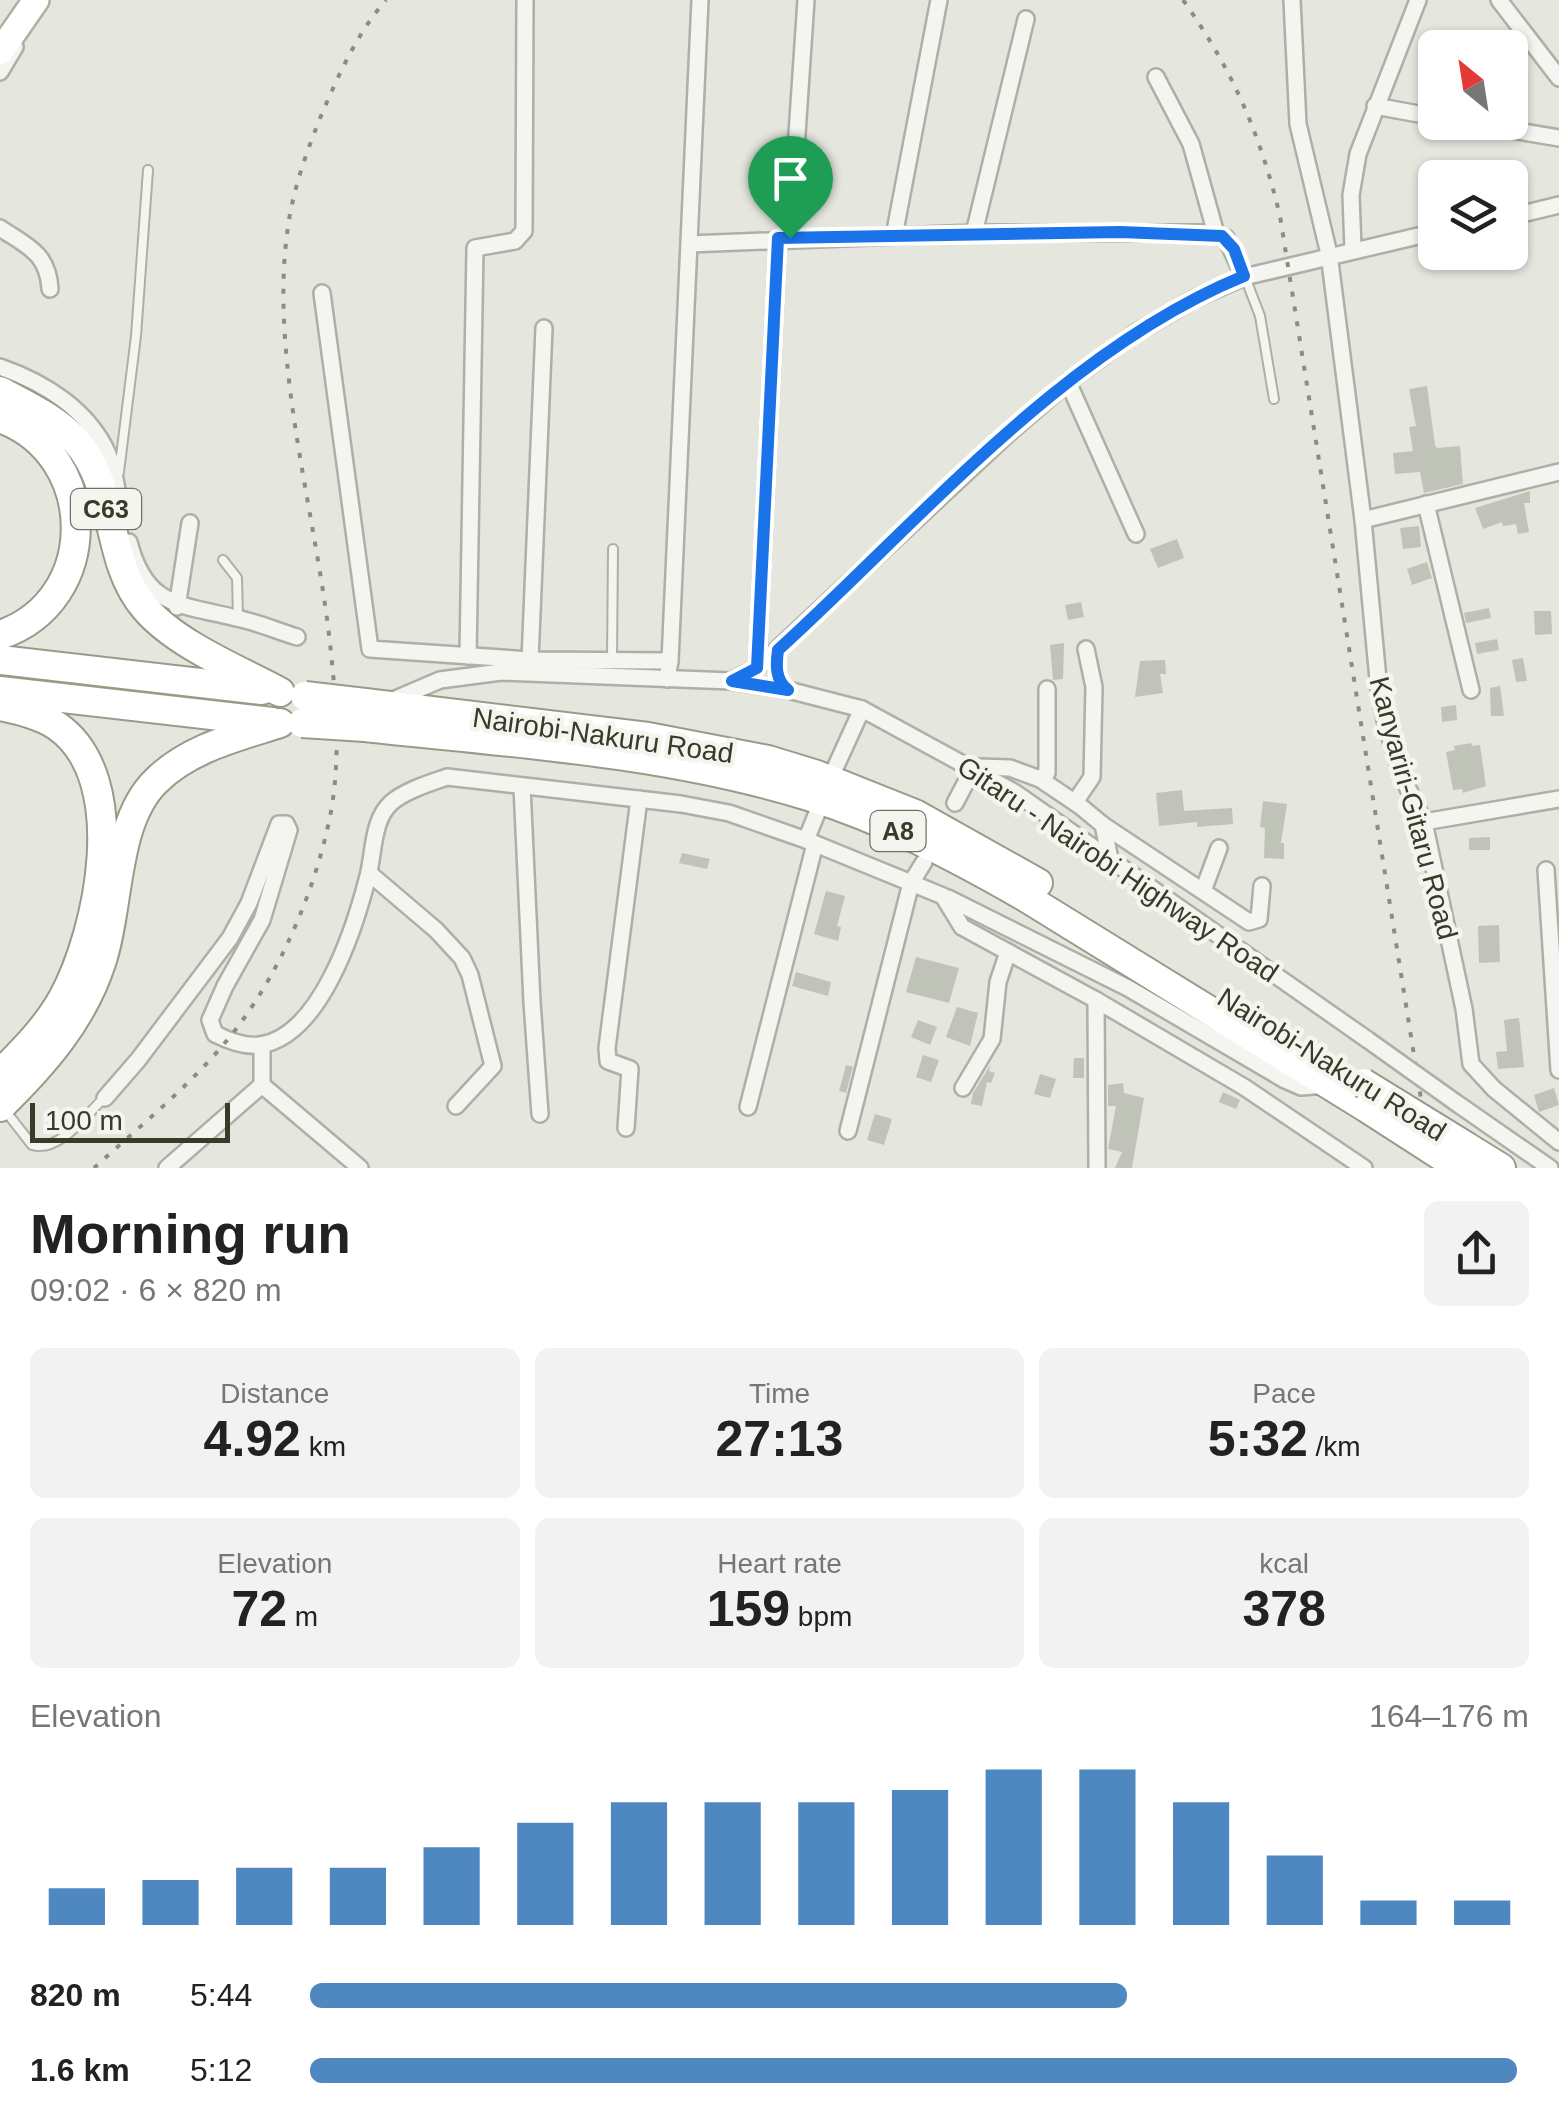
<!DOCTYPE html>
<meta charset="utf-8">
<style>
:root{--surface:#fff;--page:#f2f2f2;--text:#222;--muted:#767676;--accent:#4f88c0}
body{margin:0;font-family:Arial,sans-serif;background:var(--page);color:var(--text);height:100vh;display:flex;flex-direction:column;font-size:38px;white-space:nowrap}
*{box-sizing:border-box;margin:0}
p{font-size:32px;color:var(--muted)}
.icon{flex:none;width:55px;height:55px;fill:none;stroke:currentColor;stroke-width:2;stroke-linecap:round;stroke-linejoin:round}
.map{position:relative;height:1168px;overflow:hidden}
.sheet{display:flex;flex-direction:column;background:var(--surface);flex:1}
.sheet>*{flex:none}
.needle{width:65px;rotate:330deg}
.buttons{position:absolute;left:1418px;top:30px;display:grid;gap:20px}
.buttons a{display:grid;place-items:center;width:110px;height:110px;border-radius:15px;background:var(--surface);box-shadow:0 2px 8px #0004;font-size:50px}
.scale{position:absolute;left:30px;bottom:25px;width:200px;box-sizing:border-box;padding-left:10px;border:5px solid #373c29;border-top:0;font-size:28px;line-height:35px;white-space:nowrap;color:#373c29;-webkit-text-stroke:8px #f3f5ee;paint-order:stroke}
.pin{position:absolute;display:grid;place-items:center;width:85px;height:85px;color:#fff;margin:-102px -42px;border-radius:50% 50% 50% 0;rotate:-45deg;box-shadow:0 0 10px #0007}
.pin .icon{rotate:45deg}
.round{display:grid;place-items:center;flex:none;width:105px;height:105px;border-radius:15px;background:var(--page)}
.headline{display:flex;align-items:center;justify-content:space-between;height:170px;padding:0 30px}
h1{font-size:55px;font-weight:800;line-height:75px}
.metrics{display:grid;grid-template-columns:repeat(3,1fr);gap:15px;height:170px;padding:10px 30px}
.metrics div{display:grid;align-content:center;border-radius:15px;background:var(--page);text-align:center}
.metrics b{font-size:50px;font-weight:800}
.metrics small{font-size:28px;font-weight:400}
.metrics p{font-size:28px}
.chart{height:280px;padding:20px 30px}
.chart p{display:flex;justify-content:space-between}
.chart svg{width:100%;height:180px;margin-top:10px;stroke:var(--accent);stroke-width:6}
ul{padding:0 30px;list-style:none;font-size:32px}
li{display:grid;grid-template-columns:160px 120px 1fr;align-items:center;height:75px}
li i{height:25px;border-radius:12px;background:var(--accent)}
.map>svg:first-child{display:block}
.building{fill:#c0c3b7}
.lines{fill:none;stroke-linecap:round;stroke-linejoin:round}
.service-casing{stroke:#adb0a5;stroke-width:12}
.minor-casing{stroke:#adb0a5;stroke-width:20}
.primary-casing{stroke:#adb19f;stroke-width:30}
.trunk-casing{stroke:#979c88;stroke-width:32}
.service{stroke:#f4f5f1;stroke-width:8}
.minor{stroke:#f4f5f1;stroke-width:15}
.primary{stroke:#fff;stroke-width:25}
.trunk{stroke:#fff;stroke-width:28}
.rail{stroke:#898f7a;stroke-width:4;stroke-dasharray:5 10;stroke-linecap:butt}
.minor-bridge-casing{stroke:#adb0a5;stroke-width:20;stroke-linecap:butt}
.trunk-bridge-casing{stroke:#979c88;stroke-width:32;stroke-linecap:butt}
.minor-bridge{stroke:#f4f5f1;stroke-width:15}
.trunk-bridge{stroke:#fff;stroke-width:28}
.route-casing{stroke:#fff;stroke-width:20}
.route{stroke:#1a73e8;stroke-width:12}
.labels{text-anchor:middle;stroke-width:9;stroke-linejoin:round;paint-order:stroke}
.shield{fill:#f3f5ee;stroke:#6f7464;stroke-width:2.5}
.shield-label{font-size:25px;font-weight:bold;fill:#373c29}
.street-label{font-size:28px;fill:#373c29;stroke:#f3f5ee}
</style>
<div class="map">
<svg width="1559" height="1168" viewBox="0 0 1559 1168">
<rect width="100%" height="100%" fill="#e5e7df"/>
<!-- building -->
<g class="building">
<polygon points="1427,386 1435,445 1437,448 1460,446 1463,484 1424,493 1420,472 1395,474 1393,453 1413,451 1409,427 1416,426 1409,389"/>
<polygon points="1530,491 1530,503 1524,503 1529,532 1518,534 1516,524 1503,526 1502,522 1483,529 1475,508"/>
<polygon points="1419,526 1421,547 1403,549 1400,528"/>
<polygon points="1177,539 1184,558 1158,568 1150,549"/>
<polygon points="1427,562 1432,578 1412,585 1407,569"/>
<polygon points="1081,602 1084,617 1068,620 1065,605"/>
<polygon points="1489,608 1491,618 1466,623 1464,613"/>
<polygon points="1534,611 1551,611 1552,634 1535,635"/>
<polygon points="1497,639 1499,650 1477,654 1475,643"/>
<polygon points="1064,643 1063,679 1053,680 1050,645"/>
<polygon points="1523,658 1527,681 1516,682 1512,660"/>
<polygon points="1165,660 1166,674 1160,674 1163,693 1135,697 1140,661"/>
<polygon points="1500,686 1504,716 1491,716 1490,688"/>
<polygon points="1456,705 1457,720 1442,722 1441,707"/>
<polygon points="1471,743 1472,746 1480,745 1486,786 1463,793 1462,789 1453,790 1446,752 1455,750 1454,746"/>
<polygon points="1182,790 1184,811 1232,808 1233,824 1197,827 1197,822 1159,826 1156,793"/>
<polygon points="1263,801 1287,804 1281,843 1284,843 1284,859 1264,858 1265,828 1260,827"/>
<polygon points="1490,837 1490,850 1469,850 1469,838"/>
<polygon points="682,853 710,859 707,869 679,863"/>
<polygon points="826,891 845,896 837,926 841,927 838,941 814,934"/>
<polygon points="1499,925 1500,962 1479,963 1478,926"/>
<polygon points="916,957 959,968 949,1003 906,992"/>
<polygon points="796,972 831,982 828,996 792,986"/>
<polygon points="957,1007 978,1013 970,1046 946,1037"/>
<polygon points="1519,1018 1524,1067 1498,1069 1496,1052 1507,1051 1504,1020"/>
<polygon points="918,1020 937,1027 930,1045 911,1037"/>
<polygon points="923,1055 939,1060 931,1082 916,1077"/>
<polygon points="1074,1058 1084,1058 1084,1078 1073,1078"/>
<polygon points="991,1064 989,1071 995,1073 991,1083 987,1082 982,1106 971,1104 973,1093"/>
<polygon points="846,1065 853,1067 846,1093 839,1091"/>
<polygon points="1040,1074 1056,1079 1050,1098 1034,1094"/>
<polygon points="1123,1083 1124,1093 1144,1098 1132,1168 1115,1168 1122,1152 1108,1149 1116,1106 1108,1106 1108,1085"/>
<polygon points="1554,1088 1559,1105 1539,1112 1534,1095"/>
<polygon points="1223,1092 1240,1100 1236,1109 1219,1102"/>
<polygon points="875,1114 892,1119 884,1145 867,1140"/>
</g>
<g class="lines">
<!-- service casing -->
<g class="service-casing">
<g id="service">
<polyline points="1245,277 1260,316 1274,399"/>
<polyline points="119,472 136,336 148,170"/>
<polyline points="223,560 237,578 238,618"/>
<polyline points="612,660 613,549"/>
<path d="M4,1109L32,1145C59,1153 86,1115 104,1098"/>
</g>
</g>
<!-- minor casing -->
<g class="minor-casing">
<g id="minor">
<polyline points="1292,0 1298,124 1329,254 1363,520 1379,690 1385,720 1401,774 1424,822 1464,1009 1471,1064 1494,1089 1559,1142"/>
<polyline points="1499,0 1559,78"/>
<polyline points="0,72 15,47"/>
<polyline points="1156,77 1191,144 1216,234"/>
<polyline points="1375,106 1435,117"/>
<polyline points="1464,122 1559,138"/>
<polyline points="1510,217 1559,205"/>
<path d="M0,228C27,246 48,253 50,289"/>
<polyline points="974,233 1026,19"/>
<polyline points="894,236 939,0"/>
<polyline points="790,238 806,0"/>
<polyline points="689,244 974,233 1207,233 1226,238 1244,277"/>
<polyline points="1353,249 1351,195 1358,154 1418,0"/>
<polyline points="322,293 370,649 530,660 670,661"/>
<path d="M0,367C43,382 88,409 108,454C116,473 117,495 122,515"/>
<polyline points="1068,382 1136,534"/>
<polyline points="1426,504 1471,690"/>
<polyline points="1363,520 1559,472"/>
<path d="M129,542C146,608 181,604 236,618C257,622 277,631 297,637"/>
<polyline points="177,607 190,523"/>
<polyline points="468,656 475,248 515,241 524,231 525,0"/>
<polyline points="530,660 544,328"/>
<polyline points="757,668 778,238"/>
<polyline points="667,679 670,661 700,0"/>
<polyline points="731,681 757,668 1008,434 1068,382 1134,334 1194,299 1244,277 1435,232"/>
<polyline points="391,701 440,680 501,672 731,681 788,690 862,709 1014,792 1368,1040"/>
<polyline points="836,766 862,709"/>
<polyline points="978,767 1010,768 1040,779 1080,806 1103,825 1110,859"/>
<polyline points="1040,779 1047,773 1047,689"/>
<polyline points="522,787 532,1002 540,1114"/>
<polyline points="1075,802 1092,777 1094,687 1086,649"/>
<polyline points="955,803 974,767"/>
<polyline points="817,813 806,840 943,896 962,927 1096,1000 1244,1087 1364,1168"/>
<polyline points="1424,822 1559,799"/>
<polyline points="1103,825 1249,922 1259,919 1262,886"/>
<polyline points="1546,870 1559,1070"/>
<polyline points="369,873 436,930 462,958 470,975 493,1066 456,1106"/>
<polyline points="1203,891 1219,848"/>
<polyline points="948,898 1128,988 1285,1080 1301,1087 1327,1085"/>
<polyline points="1096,1000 1097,1168"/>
<polyline points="262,1085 360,1168"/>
<polyline points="963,1088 992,1039 998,982 1008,952"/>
<path d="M105,1098L138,1060L230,938L249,903L279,824H286L289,830L262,920L225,986L210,1020L215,1034C229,1041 245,1047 260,1045C321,1036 355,927 368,876C374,854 372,820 391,803C404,791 430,783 447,777L681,804L729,813L806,840"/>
<polyline points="1455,1102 1550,1168"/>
<polyline points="748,1107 815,844"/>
<polyline points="626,1128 630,1069 608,1061 607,1048 639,799"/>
<polyline points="848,1131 911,883 924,862"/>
<polyline points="167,1168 262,1085 262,1045"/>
</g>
</g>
<!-- primary casing -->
<g class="primary-casing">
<polyline id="primary" points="0,52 36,0"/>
</g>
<!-- trunk casing -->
<g class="trunk-casing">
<g id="trunk">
<path d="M0,391C27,406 55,418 76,441C118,488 104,560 145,608C175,644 239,670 280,692"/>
<path d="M0,418C100,454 102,601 0,635"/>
<polyline points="0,660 262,690"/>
<polyline points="0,691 272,722"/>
<polyline points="365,703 648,737 768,760 817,775 915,814 1038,883"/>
<path d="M0,706C19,710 41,715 57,726C132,778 99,932 63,998C47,1027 23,1051 0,1074"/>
<path d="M365,727C512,743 666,752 808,796C883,819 954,856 1022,895L1367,1108"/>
<path d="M0,1107C43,1065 82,1021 101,963C120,908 113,823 156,781C189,748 237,737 280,723"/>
<polyline points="1467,1147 1501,1168"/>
</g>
</g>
<!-- service -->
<use href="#service" class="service"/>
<!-- minor -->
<use href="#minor" class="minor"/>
<!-- primary -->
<use href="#primary" class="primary"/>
<!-- trunk -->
<use href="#trunk" class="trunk"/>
<!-- rail -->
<g class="rail">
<path d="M1183,0C1232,69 1260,133 1280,216L1432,1168"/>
<path d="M94,1168C143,1123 199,1079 239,1025C281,969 313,894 328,826C341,770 337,710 331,653C318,521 270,365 287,234C292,191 307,150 323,111C340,72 358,32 386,0"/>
</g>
<!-- minor-bridge casing -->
<g class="minor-bridge-casing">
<polyline id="minor-bridge" points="1368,1040 1455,1102"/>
</g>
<!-- trunk-bridge casing -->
<g class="trunk-bridge-casing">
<g id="trunk-bridge">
<polyline points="305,696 365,703"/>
<polyline points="302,723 365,727"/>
<polyline points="1363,1083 1467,1147"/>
<polyline points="1367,1108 1460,1168"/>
</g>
</g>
<!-- minor-bridge -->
<use href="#minor-bridge" class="minor-bridge"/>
<!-- trunk-bridge -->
<use href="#trunk-bridge" class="trunk-bridge"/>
</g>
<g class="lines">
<!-- route casing -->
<g class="route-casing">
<path id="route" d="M1120,232L1222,236L1234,249L1244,276C1063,350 921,520 778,650C776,665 775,680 788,690L732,681L757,668L778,238Z"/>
</g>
<!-- route -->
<use href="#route" class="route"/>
</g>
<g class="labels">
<!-- shield labels -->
<g class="shield">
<rect x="71" y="489" width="70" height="40" rx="8"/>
<rect x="870.5" y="811" width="55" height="40" rx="8"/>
</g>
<g class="shield-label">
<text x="106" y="518">C63</text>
<text x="898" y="840">A8</text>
</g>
<!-- street labels -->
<g class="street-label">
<text transform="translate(603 735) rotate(8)" y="10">Nairobi-Nakuru Road</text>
<text transform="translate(1414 808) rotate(75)" y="10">Kanyariri-Gitaru Road</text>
<text transform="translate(1118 869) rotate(34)" y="10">Gitaru - Nairobi Highway Road</text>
<text transform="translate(1332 1064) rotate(32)" y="10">Nairobi-Nakuru Road</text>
</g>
</g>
</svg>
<div class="buttons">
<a><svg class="needle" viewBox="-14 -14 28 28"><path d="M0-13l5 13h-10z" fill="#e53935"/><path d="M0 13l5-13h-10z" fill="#767676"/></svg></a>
<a><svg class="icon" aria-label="layers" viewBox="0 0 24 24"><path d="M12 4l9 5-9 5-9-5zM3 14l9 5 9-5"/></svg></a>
</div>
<div class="scale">100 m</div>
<div class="pin" style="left:790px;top:238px;background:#1e9e55"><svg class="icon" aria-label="arrive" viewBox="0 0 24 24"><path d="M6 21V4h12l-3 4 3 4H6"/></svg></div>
</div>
<section class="sheet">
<div class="headline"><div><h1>Morning run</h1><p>09:02 · 6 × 820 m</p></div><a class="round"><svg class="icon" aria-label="share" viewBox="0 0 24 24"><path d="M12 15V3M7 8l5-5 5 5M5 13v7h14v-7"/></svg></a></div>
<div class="metrics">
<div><p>Distance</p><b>4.92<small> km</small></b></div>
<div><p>Time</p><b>27:13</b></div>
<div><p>Pace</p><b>5:32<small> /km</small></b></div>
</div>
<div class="metrics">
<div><p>Elevation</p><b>72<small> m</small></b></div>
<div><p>Heart rate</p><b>159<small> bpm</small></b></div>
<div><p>kcal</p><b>378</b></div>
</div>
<div class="chart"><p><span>Elevation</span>164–176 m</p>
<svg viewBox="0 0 160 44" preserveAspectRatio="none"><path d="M5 44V35M15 44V33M25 44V30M35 44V30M45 44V25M55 44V19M65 44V14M75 44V14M85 44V14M95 44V11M105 44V6M115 44V6M125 44V14M135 44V27M145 44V38M155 44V38"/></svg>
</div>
<ul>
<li><b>820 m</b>5:44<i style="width:67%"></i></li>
<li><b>1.6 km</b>5:12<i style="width:99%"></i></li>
</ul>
</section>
